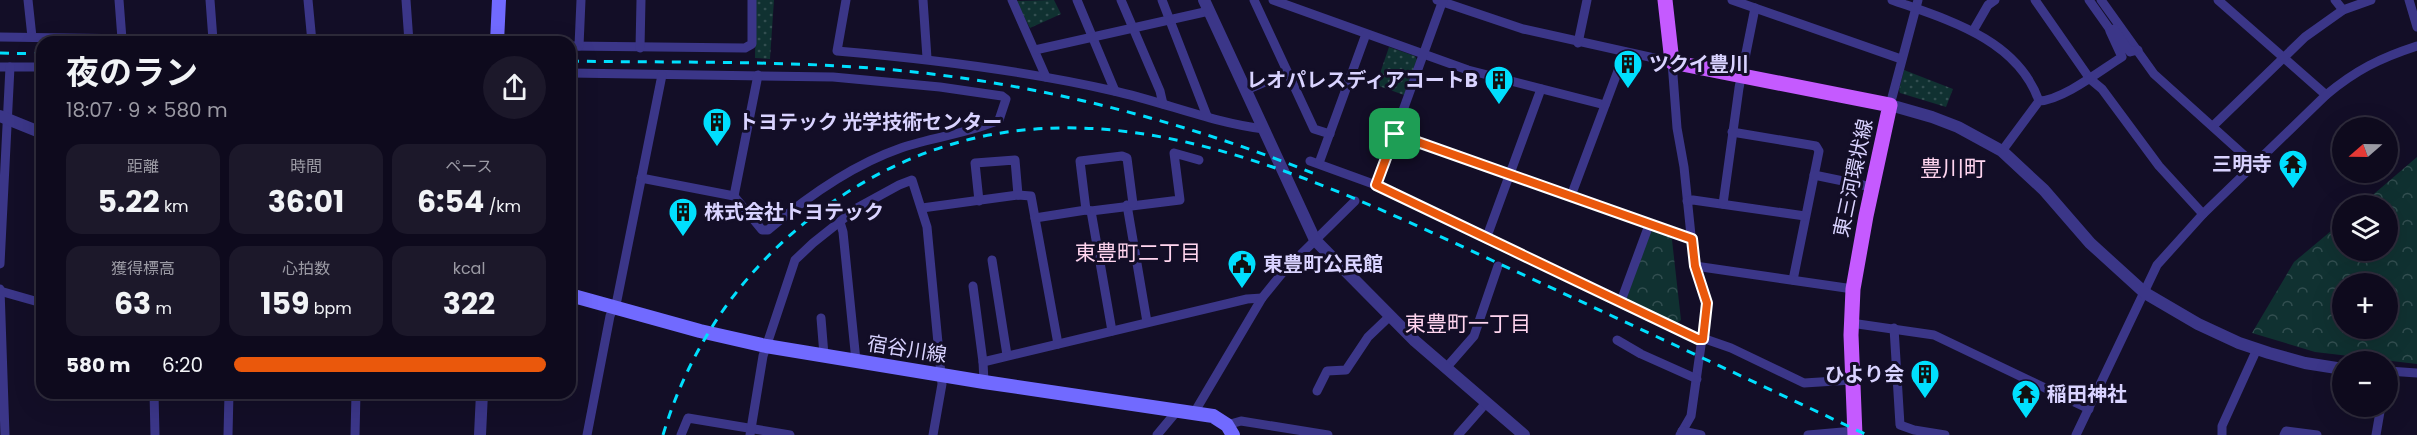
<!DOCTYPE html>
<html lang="ja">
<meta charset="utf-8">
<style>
:root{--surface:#0e0a1d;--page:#1c182a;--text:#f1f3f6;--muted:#9b9aa4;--line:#2e2b3b;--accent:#ea580c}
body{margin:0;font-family:Poppins,"Noto Sans JP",sans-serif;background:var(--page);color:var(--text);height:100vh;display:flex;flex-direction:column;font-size:22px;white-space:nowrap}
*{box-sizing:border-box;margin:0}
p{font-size:20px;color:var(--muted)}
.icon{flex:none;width:33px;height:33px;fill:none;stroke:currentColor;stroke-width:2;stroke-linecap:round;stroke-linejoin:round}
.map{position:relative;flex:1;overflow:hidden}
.panel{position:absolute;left:36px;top:36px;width:540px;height:363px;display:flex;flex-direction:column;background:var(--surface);border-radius:18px;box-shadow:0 6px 24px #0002,0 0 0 2px var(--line)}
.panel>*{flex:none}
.needle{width:39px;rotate:250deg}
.buttons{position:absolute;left:2332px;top:117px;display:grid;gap:12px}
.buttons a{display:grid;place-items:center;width:66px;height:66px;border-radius:50%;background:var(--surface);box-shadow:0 6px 24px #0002,0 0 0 2px var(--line);font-size:30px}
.pin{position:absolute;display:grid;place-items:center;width:51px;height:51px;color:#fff;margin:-26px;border-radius:12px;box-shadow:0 3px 9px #0006}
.round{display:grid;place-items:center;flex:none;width:63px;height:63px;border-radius:32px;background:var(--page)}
.summary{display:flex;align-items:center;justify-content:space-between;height:102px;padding:0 30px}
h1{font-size:33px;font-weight:700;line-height:45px}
.figures{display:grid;grid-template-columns:repeat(3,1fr);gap:9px;height:102px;padding:6px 30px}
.figures div{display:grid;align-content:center;border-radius:15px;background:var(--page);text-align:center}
.figures b{font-size:30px;font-weight:700}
.figures small{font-size:16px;font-weight:400}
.figures p{font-size:16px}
ul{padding:0 30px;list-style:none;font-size:20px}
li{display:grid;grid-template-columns:96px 72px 1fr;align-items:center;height:45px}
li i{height:15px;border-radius:8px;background:var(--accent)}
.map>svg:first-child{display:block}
.grass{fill:url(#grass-dots)}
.forest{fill:url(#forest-crowns);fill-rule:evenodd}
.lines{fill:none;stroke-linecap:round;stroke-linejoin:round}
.minor{stroke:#3b3688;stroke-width:9}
.tertiary{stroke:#3b3688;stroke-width:12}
.secondary{stroke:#716aff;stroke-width:14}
.primary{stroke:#c55aff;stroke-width:15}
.rail{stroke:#00dffe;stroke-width:3;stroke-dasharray:9 8;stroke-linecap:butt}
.route-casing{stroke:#fff;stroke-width:12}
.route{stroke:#ea580c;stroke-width:8}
.labels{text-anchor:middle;stroke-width:6;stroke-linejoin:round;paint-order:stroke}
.poi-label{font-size:20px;font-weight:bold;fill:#d9d3ff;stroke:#130e27;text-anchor:start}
.street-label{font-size:20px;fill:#d9d3ff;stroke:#130e27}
.neighbourhood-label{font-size:21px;fill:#ffd5ef;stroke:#130e27}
.quarter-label{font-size:22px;fill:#ffd5ef;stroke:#130e27}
</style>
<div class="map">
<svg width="2417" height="435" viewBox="0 0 2417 435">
<defs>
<pattern id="grass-dots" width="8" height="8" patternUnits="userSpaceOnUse" patternTransform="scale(1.5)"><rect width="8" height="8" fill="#103131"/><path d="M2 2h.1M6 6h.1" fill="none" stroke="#324e50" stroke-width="1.8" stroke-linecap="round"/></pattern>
<pattern id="forest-crowns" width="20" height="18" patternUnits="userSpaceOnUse" patternTransform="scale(1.5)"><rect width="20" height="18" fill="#103131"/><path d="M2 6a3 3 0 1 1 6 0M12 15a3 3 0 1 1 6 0" fill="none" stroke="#324e50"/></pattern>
</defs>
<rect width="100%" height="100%" fill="#130e27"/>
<!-- grass -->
<g class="grass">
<polygon points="756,0 774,0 770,59 755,58"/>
<polygon points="1054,0 1061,14 1030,28 1016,1"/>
<polygon points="1389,47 1415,56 1417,60 1404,95 1376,85"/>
<polygon points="1904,70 1953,89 1946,107 1900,93 1899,90"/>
</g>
<!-- forest -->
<g class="forest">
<path d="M2417,157V364L2315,352L2252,333L2294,262L2343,221V250H2388V206L2361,205ZM2343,284H2388V328H2343Z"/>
<polygon points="1655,230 1670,236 1672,240 1681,320 1676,324 1629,302 1627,297 1650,232"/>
</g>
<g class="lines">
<!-- minor -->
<g class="minor">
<polyline points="28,0 32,37"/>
<polyline points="119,0 122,39"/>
<polyline points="210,0 213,40"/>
<polyline points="308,0 312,42"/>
<polyline points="406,0 409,42"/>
<path d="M846,0L837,51C930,59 1023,70 1114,91C1164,102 1213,123 1264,129"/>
<polyline points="923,0 927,58"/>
<polyline points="1012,0 1046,77"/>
<polyline points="1077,0 1115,91"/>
<polyline points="1121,0 1160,91 1163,104"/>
<polyline points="1162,0 1207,116"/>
<polyline points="1254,0 1314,129 1330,134"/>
<polyline points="1273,0 1468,70 1605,105"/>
<polyline points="1437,0 1523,29 1672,62 1677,128 1684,167 1693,255 1707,303 1691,416 1680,435"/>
<polyline points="1732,0 1901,59"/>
<path d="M1892,0C1948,20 2017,39 2039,101"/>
<polyline points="2035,0 2090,79 2102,89 2159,166 2203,214"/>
<polyline points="2089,0 2111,31"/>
<polyline points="2101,0 2154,74 2255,165"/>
<polyline points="2218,0 2326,95"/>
<polyline points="2335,0 2343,10"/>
<polyline points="2409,0 2417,27"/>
<polyline points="1973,31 1988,5 1995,0"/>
<polyline points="0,37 335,42"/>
<polyline points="1578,43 1587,0"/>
<polyline points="570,46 745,48 752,44 752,0"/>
<polyline points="579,46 581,0"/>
<polyline points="640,48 641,0"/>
<polyline points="1035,50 1209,11"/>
<polyline points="0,67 42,67"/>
<path d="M570,73L833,77L940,87L1002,96L1006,99L999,120C971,133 932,137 901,148C852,165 808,196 768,230H762L734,196L641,178"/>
<polyline points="1246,90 1287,73"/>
<polyline points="1890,105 1918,0"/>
<polyline points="2213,126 2305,37 2343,10 2371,0"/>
<polyline points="1732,132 1816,146 1819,151 1793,280"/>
<polyline points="1395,134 1691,239"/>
<path d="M2002,151L2039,101C2063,100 2101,70 2122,57L2110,31L2114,29L2130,52L2138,50"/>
<polyline points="1310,161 1376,185 1698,339 1708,340 1731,348 1804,383 1852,380"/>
<polyline points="1319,163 1366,34"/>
<polyline points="1814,175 1872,187"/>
<polyline points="1376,185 1443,0"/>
<polyline points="734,196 758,75"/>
<polyline points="1571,196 1625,52"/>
<polyline points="979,201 975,163 1015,160 1018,195"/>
<polyline points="1687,201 1693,200 1805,216"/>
<polyline points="1723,204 1739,88 1755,8"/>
<polyline points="1127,205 1147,322"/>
<polyline points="922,208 1018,195 1031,196 1058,344"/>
<polyline points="1086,210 1091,211 1180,200 1174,153 1199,160"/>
<polyline points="1091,211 1112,331"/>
<polyline points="1035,218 1086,210 1080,161 1122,156 1127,158 1133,204"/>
<polyline points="840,222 843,232 856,361"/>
<polyline points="1486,239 1541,89"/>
<polyline points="992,260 1007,355"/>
<polyline points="0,264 10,67"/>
<polyline points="1695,266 1853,289"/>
<polyline points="973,286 983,362"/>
<polyline points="0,289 5,435"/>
<polyline points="0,291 42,303"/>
<polyline points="1621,301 1649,225"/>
<polyline points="821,318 824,355"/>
<polyline points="1851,323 1934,335 2089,409"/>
<polyline points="1894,328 1900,425 1914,430 1945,435"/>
<polyline points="1617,340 1641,354 1697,379"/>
<polyline points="1446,368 1474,336 1498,266"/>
<polyline points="2388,371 2417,373"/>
<polyline points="984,382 983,362 1247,299 1262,298"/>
<polyline points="1317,391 1327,371 1346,370 1368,337 1390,316"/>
<polyline points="154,393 155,435"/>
<polyline points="1194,413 1262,298 1284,271 1355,201"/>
<polyline points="1227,425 1241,421 1328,435"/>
<polyline points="1682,431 1701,435"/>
<polyline points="228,435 229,393"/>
<polyline points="355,435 356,393"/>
<polyline points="587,435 610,316 617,300 662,75"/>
<polyline points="681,435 688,418 790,435"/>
<polyline points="750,435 763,356 795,260 813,243 857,208 899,185 912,180 927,227 940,364 942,384 933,435"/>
<polyline points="1157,435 1177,411"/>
<polyline points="1458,435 1486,403"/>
<polyline points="1808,435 1854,431"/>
<path d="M2076,435L2157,265L2203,214L2326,95C2356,70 2380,58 2417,46"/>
<polyline points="2222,435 2222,426 2257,349"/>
<polyline points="2284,435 2286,431 2317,435"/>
<polyline points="2376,435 2381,406"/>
</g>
<!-- tertiary -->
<g class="tertiary">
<polyline points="1204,0 1315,240 1415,341 1524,435"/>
<polyline points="1890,105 1932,117 1958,127 2002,151 2044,190 2090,243 2145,293 2198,324 2239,343 2269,353 2305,363 2343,369"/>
<polyline points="0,116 42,133"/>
<polyline points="480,435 482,393"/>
</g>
<!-- secondary -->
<g class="secondary">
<polyline points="497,42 499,0"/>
<polyline points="570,295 700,331 766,346 984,382 1213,416 1227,425 1233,435"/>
</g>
<!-- primary -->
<polyline class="primary" points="1665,0 1672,62 1890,105 1866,216 1853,289 1851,335 1855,435"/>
<!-- rail -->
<g class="rail">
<polyline points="0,53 42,54"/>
<path d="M570,61C681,63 794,60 905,71C1045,85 1190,123 1320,176"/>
<path d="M663,435C689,348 740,273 812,217C1044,39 1285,165 1515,271C1632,325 1750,380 1867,435"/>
</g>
</g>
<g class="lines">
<!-- route casing -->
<g class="route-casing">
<polygon id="route" points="1395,134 1692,239 1695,266 1707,303 1703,339 1698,339 1376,185"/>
</g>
<!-- route -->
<use href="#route" class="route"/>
</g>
<!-- icons -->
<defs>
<g id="building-pin" transform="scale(1.5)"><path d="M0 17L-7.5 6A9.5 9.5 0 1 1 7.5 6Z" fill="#00dffe" stroke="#130e27"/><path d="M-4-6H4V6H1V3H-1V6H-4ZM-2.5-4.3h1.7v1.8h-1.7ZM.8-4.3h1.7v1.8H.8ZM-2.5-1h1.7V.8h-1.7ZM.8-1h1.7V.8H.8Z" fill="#111"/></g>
<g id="temple-pin" transform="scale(1.5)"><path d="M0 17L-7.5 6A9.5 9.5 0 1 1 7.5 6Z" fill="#00dffe" stroke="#130e27"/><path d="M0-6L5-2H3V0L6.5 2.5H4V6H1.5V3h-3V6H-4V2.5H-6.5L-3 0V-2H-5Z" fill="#111"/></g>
<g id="civic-pin" transform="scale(1.5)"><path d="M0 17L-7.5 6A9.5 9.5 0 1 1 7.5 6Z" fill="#00dffe" stroke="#130e27"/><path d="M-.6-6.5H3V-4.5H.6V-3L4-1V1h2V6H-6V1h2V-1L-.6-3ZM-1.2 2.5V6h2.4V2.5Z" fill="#111"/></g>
</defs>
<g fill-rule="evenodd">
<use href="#building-pin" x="1628" y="64"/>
<use href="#building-pin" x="1499" y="80"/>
<use href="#building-pin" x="717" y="122"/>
<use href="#temple-pin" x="2293" y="164"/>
<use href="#building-pin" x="683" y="212"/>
<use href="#civic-pin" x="1242" y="264"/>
<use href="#building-pin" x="1925" y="374"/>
<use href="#temple-pin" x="2026" y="394"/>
</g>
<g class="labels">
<!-- poi labels -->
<g class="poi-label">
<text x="1649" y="71">ツクイ豊川</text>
<text x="1478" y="87" text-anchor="end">レオパレスディアコートB</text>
<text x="738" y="129">トヨテック 光学技術センター</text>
<text x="2272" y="171" text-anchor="end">三明寺</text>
<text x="704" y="219">株式会社トヨテック</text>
<text x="1263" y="271">東豊町公民館</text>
<text x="1904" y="381" text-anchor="end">ひより会</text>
<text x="2047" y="401">稲田神社</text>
</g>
<!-- street labels -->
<g class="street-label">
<text transform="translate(1853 178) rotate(-78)" y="7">東三河環状線</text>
<text transform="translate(907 349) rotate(9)" y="7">宿谷川線</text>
</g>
<!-- neighbourhood labels -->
<g class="neighbourhood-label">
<text x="1138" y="260">東豊町二丁目</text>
<text x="1468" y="331">東豊町一丁目</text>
</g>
<!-- quarter labels -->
<g class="quarter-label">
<text x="1953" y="176">豊川町</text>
</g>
</g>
</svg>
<div class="buttons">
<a><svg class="needle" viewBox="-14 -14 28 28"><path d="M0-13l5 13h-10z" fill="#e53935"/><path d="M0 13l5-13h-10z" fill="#9b9aa4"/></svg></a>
<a><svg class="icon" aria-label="layers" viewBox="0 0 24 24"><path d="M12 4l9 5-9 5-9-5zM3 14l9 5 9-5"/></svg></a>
<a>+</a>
<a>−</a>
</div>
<div class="pin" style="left:1395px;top:134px;background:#1e9e55"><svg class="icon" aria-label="arrive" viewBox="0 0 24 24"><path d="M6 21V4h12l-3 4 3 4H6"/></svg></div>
<section class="panel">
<div class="summary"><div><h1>夜のラン</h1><p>18:07 · 9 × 580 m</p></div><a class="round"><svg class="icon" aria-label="share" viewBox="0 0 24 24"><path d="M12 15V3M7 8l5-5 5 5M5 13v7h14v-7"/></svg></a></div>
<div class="figures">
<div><p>距離</p><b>5.22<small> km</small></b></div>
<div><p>時間</p><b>36:01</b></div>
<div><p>ペース</p><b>6:54<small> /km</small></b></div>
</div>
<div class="figures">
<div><p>獲得標高</p><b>63<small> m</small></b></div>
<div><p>心拍数</p><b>159<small> bpm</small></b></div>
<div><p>kcal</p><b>322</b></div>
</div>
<ul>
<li><b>580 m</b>6:20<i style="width:100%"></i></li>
</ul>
</section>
</div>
